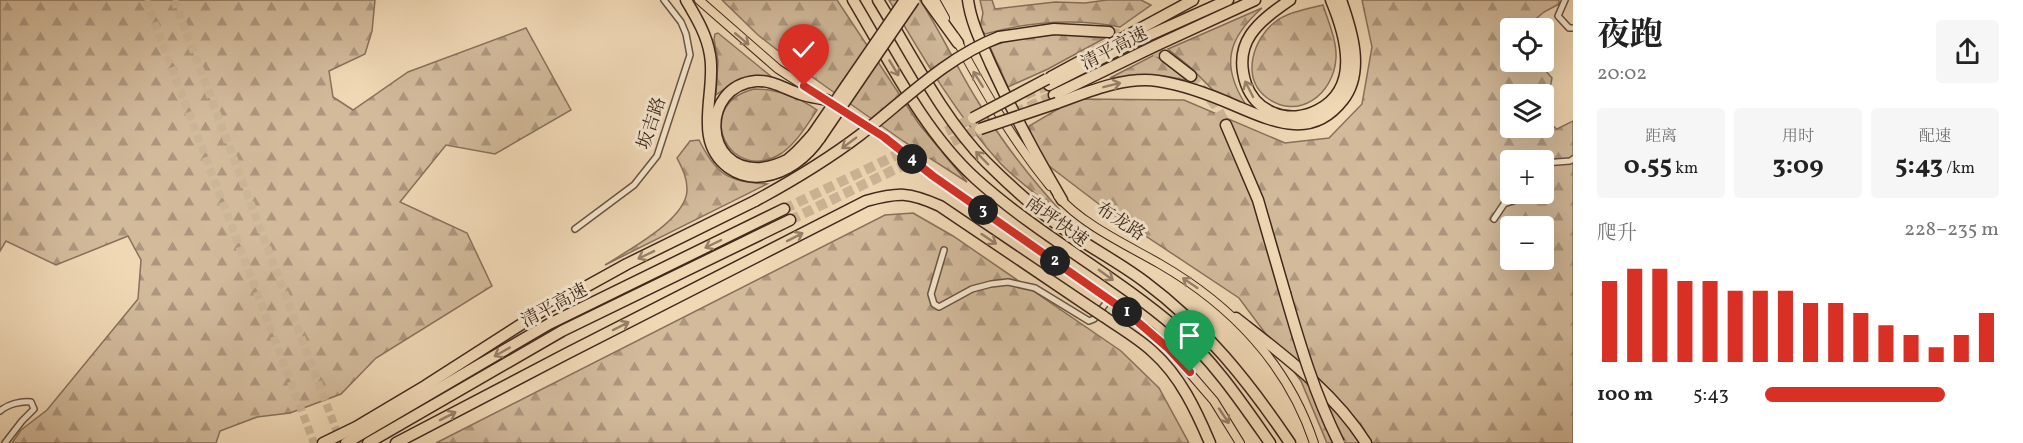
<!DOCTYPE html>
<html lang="zh">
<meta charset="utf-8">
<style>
:root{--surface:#fff;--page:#f6f6f6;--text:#222;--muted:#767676;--accent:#d93025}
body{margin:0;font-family:Vollkorn,"Noto Serif SC",serif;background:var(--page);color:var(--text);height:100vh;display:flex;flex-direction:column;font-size:22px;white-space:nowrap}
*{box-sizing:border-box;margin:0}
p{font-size:20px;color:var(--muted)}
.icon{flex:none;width:33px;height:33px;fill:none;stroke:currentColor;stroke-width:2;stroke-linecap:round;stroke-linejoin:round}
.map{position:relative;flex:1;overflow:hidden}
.details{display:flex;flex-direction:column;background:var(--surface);width:450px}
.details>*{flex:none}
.tools{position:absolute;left:1500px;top:18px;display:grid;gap:12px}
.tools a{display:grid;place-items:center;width:54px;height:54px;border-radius:6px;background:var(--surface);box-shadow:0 6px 24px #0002;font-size:30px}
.pin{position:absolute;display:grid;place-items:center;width:51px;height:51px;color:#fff;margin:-62px -26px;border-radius:50% 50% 50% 0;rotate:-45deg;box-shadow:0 0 6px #0007}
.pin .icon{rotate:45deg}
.km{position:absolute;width:30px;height:30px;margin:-15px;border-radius:50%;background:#222;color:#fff;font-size:16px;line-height:30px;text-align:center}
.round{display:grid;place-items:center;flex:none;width:63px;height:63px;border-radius:6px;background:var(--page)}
.head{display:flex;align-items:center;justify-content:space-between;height:102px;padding:0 24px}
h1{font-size:33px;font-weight:700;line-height:45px}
.figures{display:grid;grid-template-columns:repeat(3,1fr);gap:9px;height:102px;padding:6px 24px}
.figures div{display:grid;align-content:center;border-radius:6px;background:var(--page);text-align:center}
.figures b{font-size:26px;font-weight:700}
.figures small{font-size:16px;font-weight:400}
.figures p{font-size:16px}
.chart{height:168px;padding:12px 24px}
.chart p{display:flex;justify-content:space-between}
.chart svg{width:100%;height:108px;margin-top:6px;stroke:var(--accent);stroke-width:6}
ul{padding:0 24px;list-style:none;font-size:20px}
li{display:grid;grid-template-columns:96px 72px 1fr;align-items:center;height:45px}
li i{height:15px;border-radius:8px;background:var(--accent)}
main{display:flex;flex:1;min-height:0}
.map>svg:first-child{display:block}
.forest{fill:url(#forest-firs);stroke:#88715b;stroke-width:1.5;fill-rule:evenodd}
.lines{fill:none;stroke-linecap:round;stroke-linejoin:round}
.primary-tunnel{stroke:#ccb596;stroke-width:8;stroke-dasharray:8 4;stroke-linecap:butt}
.highway-tunnel{stroke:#ccb596;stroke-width:10;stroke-dasharray:10 5;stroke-linecap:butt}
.street-casing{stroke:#6a5442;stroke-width:8}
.primary-casing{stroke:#3e281b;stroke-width:10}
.highway-casing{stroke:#3e281b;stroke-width:13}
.street{stroke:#f5e6cf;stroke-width:5}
.primary{stroke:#f0d8b5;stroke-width:8}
.highway{stroke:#f0d8b5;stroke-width:10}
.highway-bridge-casing{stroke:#3e281b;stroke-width:13;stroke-linecap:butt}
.highway-bridge{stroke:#f0d8b5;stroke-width:10}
.oneway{stroke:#978068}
.route-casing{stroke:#fff;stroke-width:12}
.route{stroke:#d93025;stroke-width:8}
.labels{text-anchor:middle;stroke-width:6;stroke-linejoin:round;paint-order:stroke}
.street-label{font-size:18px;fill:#3e281b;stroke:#f5e6cf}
</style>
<main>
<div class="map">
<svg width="1573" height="443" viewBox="0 0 1573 443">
<defs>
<pattern id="forest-firs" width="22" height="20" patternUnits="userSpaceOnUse" patternTransform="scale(1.5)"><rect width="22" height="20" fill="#d2ba9b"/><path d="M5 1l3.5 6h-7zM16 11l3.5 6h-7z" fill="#ac977e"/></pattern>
</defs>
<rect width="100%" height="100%" fill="#f0d8b5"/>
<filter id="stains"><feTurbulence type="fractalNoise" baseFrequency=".00333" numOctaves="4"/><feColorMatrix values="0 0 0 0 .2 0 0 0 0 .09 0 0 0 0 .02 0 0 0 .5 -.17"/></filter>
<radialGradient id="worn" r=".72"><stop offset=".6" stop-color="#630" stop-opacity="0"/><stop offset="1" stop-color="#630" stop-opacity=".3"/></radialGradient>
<!-- forest -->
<g class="forest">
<polygon points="0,0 375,0 372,31 365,54 329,71 333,97 353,110 408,72 526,28 571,110 495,154 446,145 400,202 467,233 492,286 376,358 341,394 290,413 257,417 220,431 216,443 12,443 21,430 47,410 138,299 141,260 128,236 56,265 6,241 0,251"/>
<polygon points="722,0 837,0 919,124 967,182 903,141 808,74 758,35"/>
<path d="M889,0H920C941,32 957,68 977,100C1003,144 1034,183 1069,220C1046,202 1022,185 1001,164C957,116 922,56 889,0Z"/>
<path d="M980,0H992L995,9L1055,2L1085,3L1107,0H1141L1151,5L1120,27C1074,18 1031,21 985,34L980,28L983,13Z"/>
<path d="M1362,0H1559V4L1544,12L1531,23L1530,28H1510V62H1538L1552,78L1544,118V94H1510V128H1544V119L1557,129L1573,121V443H1327L1301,381L1239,298L1108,211L1036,156L1029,126L1075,99L1184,100L1285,143L1329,138L1362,104L1372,47ZM1510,160H1544V194H1510ZM1510,226H1544V260H1510Z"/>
<path d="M1323,5C1328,21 1337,41 1336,58C1334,94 1298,122 1266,97C1241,77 1253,39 1275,22C1288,12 1307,9 1323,5Z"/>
<path d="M1262,8C1228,38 1220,65 1246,105L1213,90L1190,67L1168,49Z"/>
<path d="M718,33L773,78C743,75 740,77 716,95L718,61L714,39L715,34Z"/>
<polygon points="1059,34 1105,38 1048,69 1008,87 990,47 1015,38"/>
<path d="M1154,55L1184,75L1185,80C1153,73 1142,75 1110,78Z"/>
<path d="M754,89C778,89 798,97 817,110C807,125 797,142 782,153C730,187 690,105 754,89Z"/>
<path d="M699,140C717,176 728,181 767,184L605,265C628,250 688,219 687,189C687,177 682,168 677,158L690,141Z"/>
<polygon points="913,213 953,236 1121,351 1159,388 1189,443 436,443 885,215"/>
</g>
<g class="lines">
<!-- primary-tunnel -->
<g class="primary-tunnel">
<polyline points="146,0 314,443"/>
<polyline points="174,0 340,440"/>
</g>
<!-- highway-tunnel -->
<g class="highway-tunnel">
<polyline points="1109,32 1127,36 1165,56"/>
<polyline points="1191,76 1216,106 1226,125"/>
<polyline points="1025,95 1049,85"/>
<polyline points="1015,113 1054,95"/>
<polyline points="784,209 980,115"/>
<polyline points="790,220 987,125"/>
</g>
<!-- street casing -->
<g class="street-casing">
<g id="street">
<polyline points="1565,0 1558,16 1569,28 1573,28"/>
<polyline points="1544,163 1570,161 1573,159"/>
<polyline points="1494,219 1504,204 1533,194"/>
<polyline points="575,229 634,185 657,156 690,55 686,34 681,22 664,0"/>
<polyline points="944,250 931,294 934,304 939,307 972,289 991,284 1008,282 1035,288 1089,321 1094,319 1109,299"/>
<path d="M0,411C8,404 21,401 31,402L34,409L22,421L5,443"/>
</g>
</g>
<!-- primary casing -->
<g class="primary-casing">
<g id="primary">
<polyline points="699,0 778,69 823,98"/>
<polyline points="935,0 945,18"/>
<path d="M955,37C983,89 1013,141 1050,186"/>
<polyline points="836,107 884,137 933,176 1090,286 1150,331 1169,349 1214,401 1240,443"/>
<path d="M1058,196C1081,224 1129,246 1160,264C1231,305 1288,364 1314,443"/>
</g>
</g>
<!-- highway casing -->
<g class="highway-casing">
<g id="highway">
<path d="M686,0C696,17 707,35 710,55C717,92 691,141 729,168C739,175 752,178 764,176C787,173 807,157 820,138"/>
<path d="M853,0C889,60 924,132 976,179C1038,235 1113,274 1176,328C1213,360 1242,403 1270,443"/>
<path d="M878,0C910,52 943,119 986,162C1007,183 1030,204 1054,222C1083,244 1116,260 1145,282C1204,326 1249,382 1290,443"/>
<polyline points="927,0 958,43"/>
<path d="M968,0C971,23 982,44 991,65C1012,111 1036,156 1062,200"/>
<path d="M1290,0C1258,22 1232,42 1246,84C1251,98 1261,108 1274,113C1288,119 1305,117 1318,110C1361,88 1346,36 1331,0"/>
<polyline points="999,37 1054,29 1109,32"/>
<polyline points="1165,56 1191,76"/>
<polyline points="1051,77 1193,0"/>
<polyline points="1049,85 1132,43 1228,0"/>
<polyline points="1054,95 1155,46 1255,0"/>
<path d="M1057,103C1088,92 1124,76 1158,81C1185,85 1211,95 1236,106C1274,122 1312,140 1343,100C1365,72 1352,31 1341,0"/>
<polyline points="1226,125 1258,200 1285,293"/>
<path d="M813,134C805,143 797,153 787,160C779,164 769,167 761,168C702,172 700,86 756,81C772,80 785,89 800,94C808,97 818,98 827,100"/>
<path d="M1103,316C1120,328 1138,338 1153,352C1180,376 1196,410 1210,443"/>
<path d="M1236,318C1283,355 1334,392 1366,443"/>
<polyline points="323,443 356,427 425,386 542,311 627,264 755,201"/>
<polyline points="346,443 549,324 784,209"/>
<polyline points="368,443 562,331 790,220"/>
<path d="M396,443L566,354L866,201C899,192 909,192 940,206L1094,310"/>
</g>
</g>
<!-- street -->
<use href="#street" class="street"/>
<!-- primary -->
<use href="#primary" class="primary"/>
<!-- highway -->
<use href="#highway" class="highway"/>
<!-- highway-bridge casing -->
<g class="highway-bridge-casing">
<g id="highway-bridge">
<polyline points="973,118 1047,79"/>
<polyline points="980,129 1057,103"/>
<polyline points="813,134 905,0"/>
<polyline points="820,138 914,0"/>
<path d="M755,201C792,181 827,160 860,135C905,100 945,58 999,37"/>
<path d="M1285,293C1300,345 1315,395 1339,443"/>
<polyline points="1094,310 1103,316"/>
</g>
</g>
<!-- highway-bridge -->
<use href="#highway-bridge" class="highway-bridge"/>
</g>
<!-- one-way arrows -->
<defs><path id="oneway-shaft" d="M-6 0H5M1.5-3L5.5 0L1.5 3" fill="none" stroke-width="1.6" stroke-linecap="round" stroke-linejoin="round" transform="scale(1.5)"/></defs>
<g class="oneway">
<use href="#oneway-shaft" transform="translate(742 39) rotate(40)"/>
<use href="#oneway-shaft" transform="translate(894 68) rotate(59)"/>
<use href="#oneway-shaft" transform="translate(978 79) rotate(-122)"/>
<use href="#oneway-shaft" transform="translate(1112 85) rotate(-14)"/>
<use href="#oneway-shaft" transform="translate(1249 89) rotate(-117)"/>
<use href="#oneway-shaft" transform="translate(849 143) rotate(143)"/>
<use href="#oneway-shaft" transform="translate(982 158) rotate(-134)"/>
<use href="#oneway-shaft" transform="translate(795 237) rotate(-27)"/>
<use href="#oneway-shaft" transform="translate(989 239) rotate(34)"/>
<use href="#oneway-shaft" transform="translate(713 244) rotate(154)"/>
<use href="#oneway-shaft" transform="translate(646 255) rotate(154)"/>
<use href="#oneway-shaft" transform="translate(1106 275) rotate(36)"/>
<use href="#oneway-shaft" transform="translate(1190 283) rotate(-146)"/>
<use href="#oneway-shaft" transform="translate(621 326) rotate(-27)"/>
<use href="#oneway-shaft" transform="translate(502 352) rotate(150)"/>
<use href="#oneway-shaft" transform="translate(448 416) rotate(-27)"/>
<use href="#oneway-shaft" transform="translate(1224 416) rotate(56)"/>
</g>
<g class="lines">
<!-- route casing -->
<g class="route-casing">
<polyline id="route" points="804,86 884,137 933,176 1124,310 1169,349 1190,372"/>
</g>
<!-- route -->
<use href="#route" class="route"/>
</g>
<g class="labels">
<!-- street labels -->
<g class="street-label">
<text transform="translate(1114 48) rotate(-27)" y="6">清平高速</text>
<text transform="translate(651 123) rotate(-71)" y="6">坂吉路</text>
<text transform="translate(1057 221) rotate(36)" y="6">南坪快速</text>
<text transform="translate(1121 221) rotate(33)" y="6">布龙路</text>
<text transform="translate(554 305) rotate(-28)" y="6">清平高速</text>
</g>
</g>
<rect width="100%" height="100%" filter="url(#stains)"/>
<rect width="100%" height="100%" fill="url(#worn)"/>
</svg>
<div class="tools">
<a><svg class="icon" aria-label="locate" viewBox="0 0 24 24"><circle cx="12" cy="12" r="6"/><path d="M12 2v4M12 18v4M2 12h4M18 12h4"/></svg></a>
<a><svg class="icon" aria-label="layers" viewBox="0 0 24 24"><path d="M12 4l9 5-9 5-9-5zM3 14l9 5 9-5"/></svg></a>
<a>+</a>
<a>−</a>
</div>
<div class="pin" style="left:1190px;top:372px;background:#1e9e55"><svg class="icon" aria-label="arrive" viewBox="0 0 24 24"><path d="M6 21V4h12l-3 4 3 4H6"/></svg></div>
<div class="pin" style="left:804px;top:86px;background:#d93025"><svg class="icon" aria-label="check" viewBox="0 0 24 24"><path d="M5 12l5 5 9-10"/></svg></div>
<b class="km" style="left:1127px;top:312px">1</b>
<b class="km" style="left:1055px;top:261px">2</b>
<b class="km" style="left:983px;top:210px">3</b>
<b class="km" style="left:912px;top:159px">4</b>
</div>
<section class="details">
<div class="head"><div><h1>夜跑</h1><p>20:02</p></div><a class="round"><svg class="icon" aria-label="share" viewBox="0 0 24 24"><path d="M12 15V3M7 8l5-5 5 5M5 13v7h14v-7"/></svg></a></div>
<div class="figures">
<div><p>距离</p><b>0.55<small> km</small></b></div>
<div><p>用时</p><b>3:09</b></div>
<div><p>配速</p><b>5:43<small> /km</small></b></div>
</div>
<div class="chart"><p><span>爬升</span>228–235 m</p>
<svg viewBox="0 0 160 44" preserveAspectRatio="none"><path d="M5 44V11M15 44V6M25 44V6M35 44V11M45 44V11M55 44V15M65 44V15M75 44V15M85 44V20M95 44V20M105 44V24M115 44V29M125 44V33M135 44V38M145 44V33M155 44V24"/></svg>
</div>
<ul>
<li><b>100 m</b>5:43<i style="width:77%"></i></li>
</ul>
</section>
</main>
